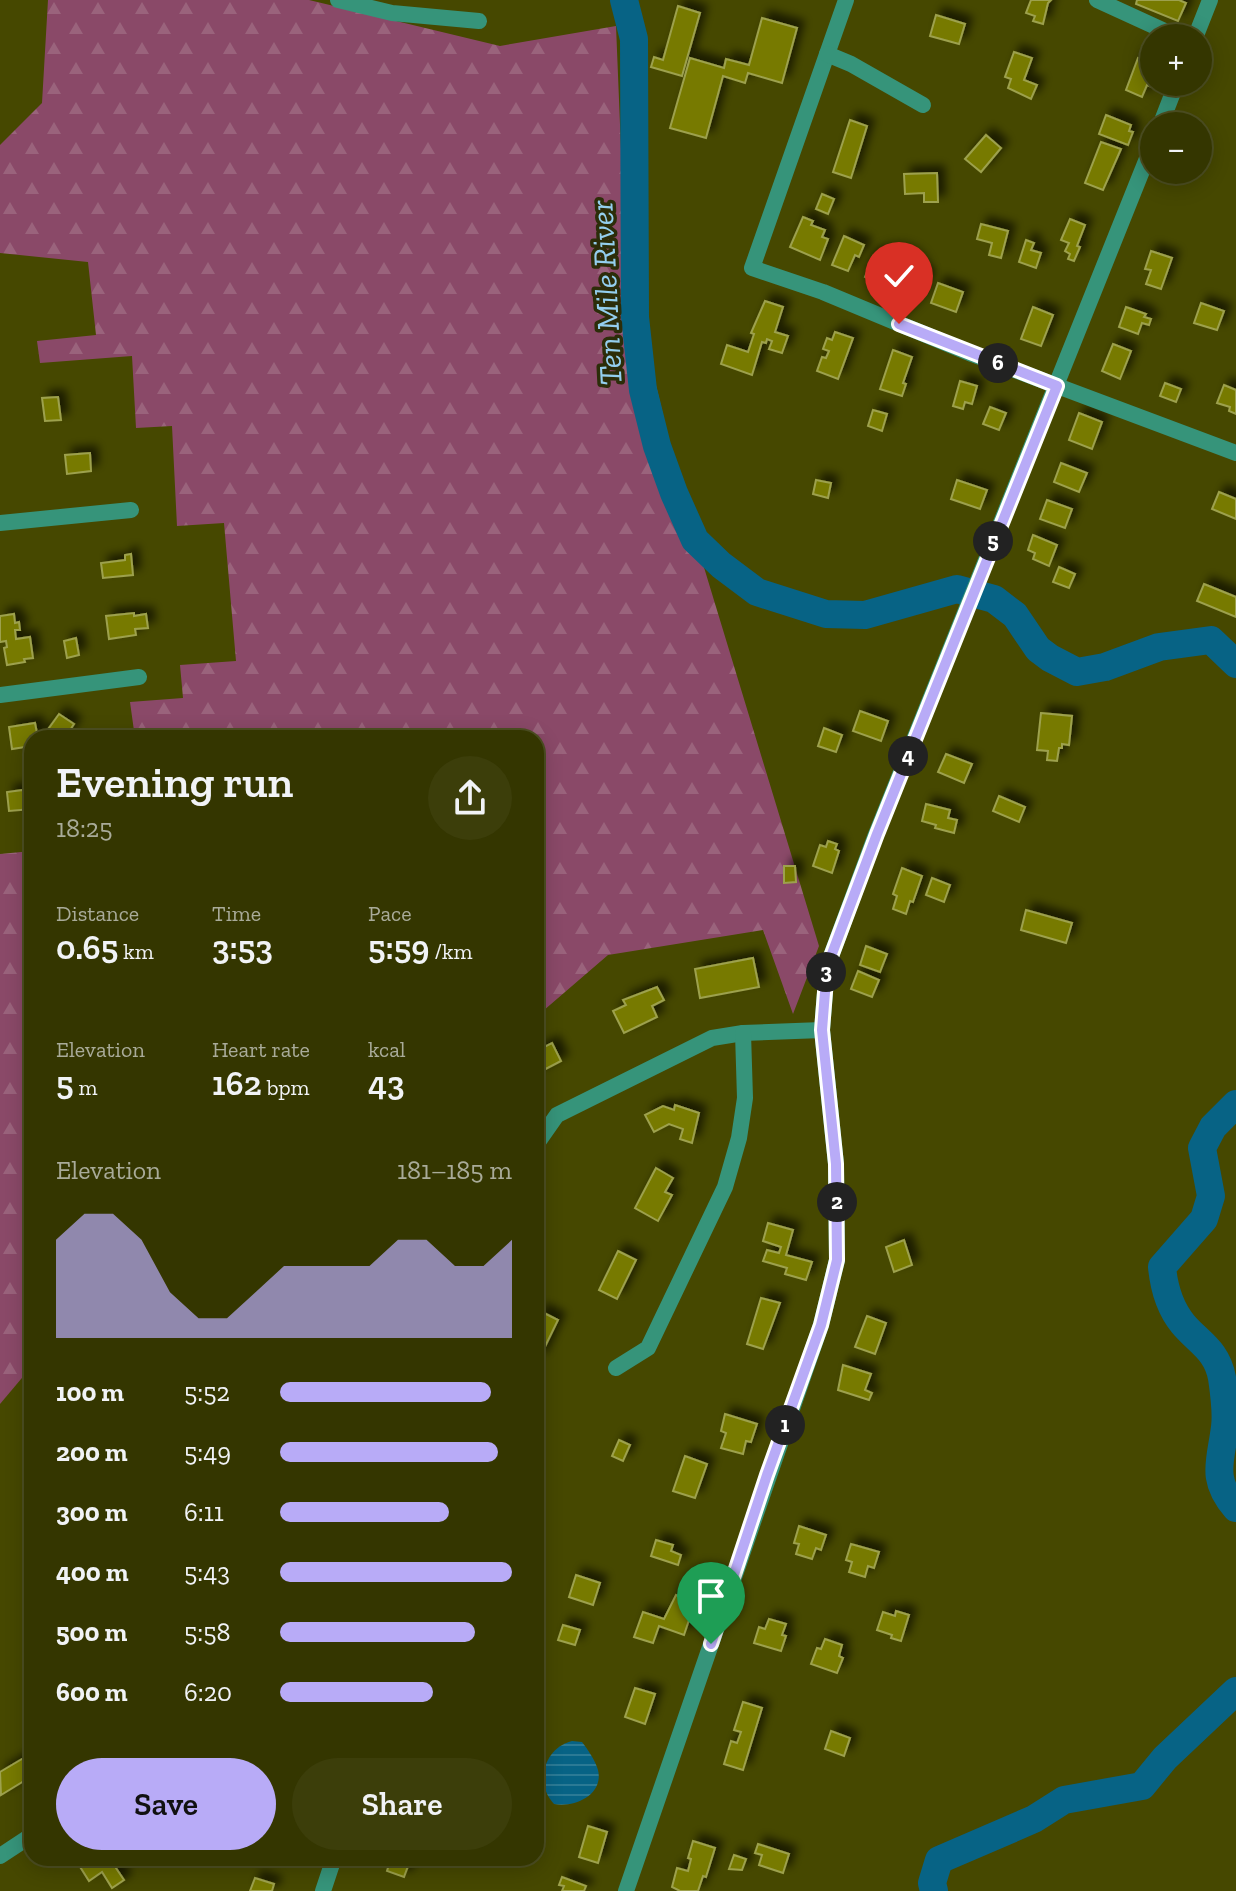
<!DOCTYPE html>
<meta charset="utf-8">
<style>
:root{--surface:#343600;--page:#3c3e0a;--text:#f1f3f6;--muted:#a9ab99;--line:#4e5022;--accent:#b8abf7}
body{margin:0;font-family:"Zilla Slab",serif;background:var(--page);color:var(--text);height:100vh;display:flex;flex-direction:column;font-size:30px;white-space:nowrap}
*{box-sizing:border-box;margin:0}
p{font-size:26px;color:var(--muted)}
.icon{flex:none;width:44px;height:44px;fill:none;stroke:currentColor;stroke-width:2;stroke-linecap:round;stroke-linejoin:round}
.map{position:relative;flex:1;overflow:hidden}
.details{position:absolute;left:24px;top:730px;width:520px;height:1136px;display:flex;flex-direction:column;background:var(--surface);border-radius:24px;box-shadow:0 4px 20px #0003,0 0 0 2px var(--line)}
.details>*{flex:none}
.tools{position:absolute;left:1140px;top:24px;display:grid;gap:16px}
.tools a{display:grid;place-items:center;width:72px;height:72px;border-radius:50%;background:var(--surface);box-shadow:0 4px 20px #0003,0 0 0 2px var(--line);font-size:40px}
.pin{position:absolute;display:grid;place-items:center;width:68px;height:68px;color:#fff;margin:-82px -34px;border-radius:50% 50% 50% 0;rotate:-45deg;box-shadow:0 0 8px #0007}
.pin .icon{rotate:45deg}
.km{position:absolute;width:40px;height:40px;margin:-20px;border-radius:50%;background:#222;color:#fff;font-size:22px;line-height:40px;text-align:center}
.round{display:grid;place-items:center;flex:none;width:84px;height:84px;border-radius:42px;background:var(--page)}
.head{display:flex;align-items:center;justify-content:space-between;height:136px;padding:0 32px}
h1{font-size:44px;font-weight:600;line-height:60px}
.figures{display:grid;grid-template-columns:repeat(3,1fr);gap:12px;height:136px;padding:8px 32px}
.figures div{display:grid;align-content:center}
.figures b{font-size:34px;font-weight:600}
.figures small{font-size:22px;font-weight:400}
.figures p{font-size:22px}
.chart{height:224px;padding:16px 32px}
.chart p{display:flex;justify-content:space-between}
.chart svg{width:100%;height:144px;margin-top:8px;fill:var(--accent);opacity:.7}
.button{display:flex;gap:16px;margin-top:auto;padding:16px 32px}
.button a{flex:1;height:92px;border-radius:48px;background:var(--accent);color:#111;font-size:32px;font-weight:600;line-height:92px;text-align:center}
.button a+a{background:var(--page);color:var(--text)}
ul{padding:0 32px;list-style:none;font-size:26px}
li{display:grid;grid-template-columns:128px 96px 1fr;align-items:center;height:60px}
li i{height:20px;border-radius:10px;background:var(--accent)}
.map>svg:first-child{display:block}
.forest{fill:url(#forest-firs)}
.water{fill:url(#water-rules)}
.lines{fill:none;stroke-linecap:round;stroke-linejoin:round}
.river{stroke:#076385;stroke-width:28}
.building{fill:#777a00;stroke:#9da14d;stroke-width:2;filter:url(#shadow)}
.minor{stroke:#36947a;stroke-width:16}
.route-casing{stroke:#fff;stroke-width:16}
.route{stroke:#b8abf7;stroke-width:10}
.labels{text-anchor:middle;stroke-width:7;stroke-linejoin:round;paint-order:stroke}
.water-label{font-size:32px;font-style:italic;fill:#94cfee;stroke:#2c2d09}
</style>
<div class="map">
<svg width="1236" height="1891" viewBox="0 0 1236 1891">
<defs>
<pattern id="forest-firs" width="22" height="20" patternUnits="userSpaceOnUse" patternTransform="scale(2)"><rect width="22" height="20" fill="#8a4968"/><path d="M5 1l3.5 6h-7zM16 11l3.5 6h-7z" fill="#9a637c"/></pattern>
<pattern id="water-rules" width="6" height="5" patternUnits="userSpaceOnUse" patternTransform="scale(2)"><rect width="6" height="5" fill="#076385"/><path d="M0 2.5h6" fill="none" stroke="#2b7a95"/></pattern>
<filter id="shadow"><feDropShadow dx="7" dy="-7" stdDeviation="4" flood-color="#0009"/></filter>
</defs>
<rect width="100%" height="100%" fill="#464800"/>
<!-- forest -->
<g class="forest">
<polygon points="48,0 309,0 500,46 616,26 625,248 636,301 682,495 819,946 793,1014 763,930 608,955 536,1017 536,738 135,738 130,702 183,698 180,665 236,661 224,523 177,526 172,426 136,428 132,356 40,363 37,341 96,335 88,262 0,253 0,145 42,103"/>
<polygon points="32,851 32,1366 0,1404 0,854"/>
</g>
<!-- water -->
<path class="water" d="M572,1741L582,1742C588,1750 595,1760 598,1770C604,1795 574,1808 554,1804C534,1783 544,1748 572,1741Z"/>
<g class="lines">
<!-- river -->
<g class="river">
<polyline points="624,0 634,39 635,317 643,390 657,446 674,493 695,540 721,565 757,592 826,614 865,615 957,589 994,599 1015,615 1038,649 1050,658 1077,672 1105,667 1159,647 1211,640 1236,664"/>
<path d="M1236,1104L1213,1127L1202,1148L1211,1196L1204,1219L1162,1267C1164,1288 1170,1308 1183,1324C1199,1343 1217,1350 1222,1378C1224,1392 1227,1412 1225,1427C1221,1461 1210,1478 1236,1508"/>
<polyline points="934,1891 932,1883 939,1860 1034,1819 1064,1800 1142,1786 1165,1758 1236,1691"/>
</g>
</g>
<!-- building -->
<g class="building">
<polygon points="1031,0 1051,0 1048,3 1043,24 1033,21 1035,16 1026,13"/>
<polygon points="1137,0 1179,0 1186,3 1178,21 1136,4"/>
<polygon points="678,6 700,13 682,76 651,67 654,57 663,60"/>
<polygon points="936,15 965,24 959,44 930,36"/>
<polygon points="762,18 797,28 782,83 748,73 745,83 723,76 706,138 670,128 690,58 724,68 726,59 749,65"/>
<polygon points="1014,52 1032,58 1024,80 1037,85 1031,99 1008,88 1011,79 1005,77"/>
<polygon points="1138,58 1154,64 1152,74 1154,82 1152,87 1147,85 1142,97 1126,90"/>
<polygon points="1106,115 1131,125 1129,131 1133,132 1128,145 1099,134"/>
<polygon points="850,120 867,126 851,178 833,172"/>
<polygon points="986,135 1001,148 981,172 965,159"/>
<polygon points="1101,142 1121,149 1103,190 1085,183"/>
<polygon points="937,173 938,202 924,202 924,193 905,194 904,174"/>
<polygon points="822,194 834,199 828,214 816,209"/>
<polygon points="803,217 813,221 811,225 825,230 822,237 828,239 820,260 790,247"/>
<polygon points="1070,219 1085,225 1077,246 1080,247 1074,261 1068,259 1070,254 1065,251 1069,243 1061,240"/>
<polygon points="981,224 1008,231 1001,258 989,255 992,243 977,239"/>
<polygon points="844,236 864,245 859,257 855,255 848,271 832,265"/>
<polygon points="1026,240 1034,243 1031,250 1041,253 1036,268 1019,262"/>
<polygon points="1151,251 1172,258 1161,289 1146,284 1151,270 1145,269"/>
<polygon points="873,256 896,265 892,274 887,272 883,284 865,277"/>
<polygon points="905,269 927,277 925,282 921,281 916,296 898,289"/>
<polygon points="938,283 963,292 956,312 931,303"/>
<polygon points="765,301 783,307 775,332 788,336 782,353 769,349 772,341 767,339 766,343 762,342 752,375 721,364 727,345 748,352 754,334 751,333"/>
<polygon points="1201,303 1224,311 1217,330 1194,323"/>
<polygon points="1033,307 1053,315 1041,346 1021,339"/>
<polygon points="1126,307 1146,314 1144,317 1151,319 1149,325 1142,323 1138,334 1119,327"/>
<polygon points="835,332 853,338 838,379 817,371 822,357 826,358 829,351 823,349 827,338 832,340"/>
<polygon points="1113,344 1131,351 1120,379 1102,371"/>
<polygon points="893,350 912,357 903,383 906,384 902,396 880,389"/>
<polygon points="960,381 977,386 972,404 965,402 963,409 953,406"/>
<polygon points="1165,383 1181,389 1176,402 1160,396"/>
<polygon points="1224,385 1236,390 1236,414 1229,411 1230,407 1217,403"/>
<polygon points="58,397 61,420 45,421 42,398"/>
<polygon points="990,407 1006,413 999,430 983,424"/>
<polygon points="873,410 887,414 882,431 868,426"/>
<polygon points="1079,413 1102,422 1092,449 1069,440"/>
<polygon points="90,453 91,471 67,474 65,455"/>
<polygon points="1061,463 1087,473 1079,492 1054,482"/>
<polygon points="816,480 831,483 828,498 813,494"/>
<polygon points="957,480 987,490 980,509 951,499"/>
<polygon points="1219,492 1236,499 1236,519 1212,509"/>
<polygon points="1047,500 1072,509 1065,528 1040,519"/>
<polygon points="1033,535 1057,545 1049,566 1033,559 1035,553 1028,550"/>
<polygon points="131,554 133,575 103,578 101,563 125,560 125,555"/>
<polygon points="1059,567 1075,574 1069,588 1053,582"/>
<polygon points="1204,584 1236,597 1236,617 1197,601"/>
<polygon points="134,613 134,616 146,614 148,628 135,629 136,635 109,639 106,616"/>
<polygon points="14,614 15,623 19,622 20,630 15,630 16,639 30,637 33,658 24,659 25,662 7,665 4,648 7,647 6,641 0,642 0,616"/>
<polygon points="76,638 79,655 67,658 64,641"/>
<polygon points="860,711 888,721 881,741 853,731"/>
<polygon points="1041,713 1072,716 1069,745 1062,744 1062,748 1059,748 1057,761 1047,760 1048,751 1037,750"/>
<polygon points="59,714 74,724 65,738 49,728"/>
<polygon points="35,723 37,733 48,731 50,738 32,738 32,746 12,749 9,727"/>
<polygon points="824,728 842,735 836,752 818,746"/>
<polygon points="946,754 972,764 964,783 938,772"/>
<polygon points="23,790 23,794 32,793 32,809 9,811 7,792"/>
<polygon points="999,796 1025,807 1019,822 993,811"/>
<polygon points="926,804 950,810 948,818 957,820 954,833 935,828 936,825 922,821"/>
<polygon points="828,841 837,844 835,849 839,851 832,873 813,866 820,845 826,847"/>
<polygon points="784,866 795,866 796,882 784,883"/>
<polygon points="902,868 922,876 913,902 910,901 906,914 893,909 897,896 893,894"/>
<polygon points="932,878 950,885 944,902 926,895"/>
<polygon points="1026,910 1072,923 1066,943 1021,930"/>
<polygon points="866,946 887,954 880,972 860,965"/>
<polygon points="753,958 759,987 700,998 695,969"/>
<polygon points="858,971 879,980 872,997 851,989"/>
<polygon points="657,987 664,1000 652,1006 657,1017 624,1033 613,1011 626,1005 623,1000"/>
<polygon points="552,1043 561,1061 536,1074 536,1051"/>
<polygon points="675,1105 699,1113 692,1143 680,1139 683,1129 669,1124 654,1132 645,1115 663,1106 674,1110"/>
<polygon points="656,1168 673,1178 665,1192 672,1195 658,1221 635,1208"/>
<polygon points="768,1223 793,1230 786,1255 812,1262 806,1280 785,1274 787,1268 763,1261 767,1250 779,1253 781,1247 763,1241"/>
<polygon points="904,1240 912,1265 894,1272 886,1247"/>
<polygon points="618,1251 636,1260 617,1299 599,1290"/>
<polygon points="761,1298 780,1303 763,1349 747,1344"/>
<polygon points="540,1311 558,1320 539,1359 536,1358 536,1318"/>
<polygon points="867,1316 886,1323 875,1354 855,1347"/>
<polygon points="843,1365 871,1374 865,1390 872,1393 869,1400 838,1390"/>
<polygon points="725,1414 757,1424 751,1442 746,1441 743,1454 721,1448 726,1433 721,1431"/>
<polygon points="619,1440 630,1445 623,1461 612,1456"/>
<polygon points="685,1456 707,1464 695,1498 673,1491"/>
<polygon points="799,1526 826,1535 821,1550 816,1548 812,1559 796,1554 799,1544 794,1543"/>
<polygon points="656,1540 673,1545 671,1551 681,1555 678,1565 651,1556"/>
<polygon points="851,1544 879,1552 874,1568 868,1566 865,1577 849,1572 852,1562 846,1560"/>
<polygon points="576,1575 600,1583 593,1605 569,1597"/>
<polygon points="676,1595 688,1600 684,1612 691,1614 684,1635 659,1626 653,1643 634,1637 643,1612 664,1619"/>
<polygon points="896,1611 909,1615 901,1641 891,1638 892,1635 877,1630 883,1612 895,1616"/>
<polygon points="769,1619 786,1624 782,1635 786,1636 781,1651 754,1643 759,1627 765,1629"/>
<polygon points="563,1625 580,1630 575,1645 558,1640"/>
<polygon points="825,1639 842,1645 839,1656 843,1658 837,1673 811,1664 817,1648 821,1649"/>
<polygon points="635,1688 655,1694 645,1724 625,1717"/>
<polygon points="743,1702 762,1708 743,1770 724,1764 731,1741 737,1743 741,1732 734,1730"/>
<polygon points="831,1731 850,1738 844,1756 825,1749"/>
<polygon points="27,1756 32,1764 32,1776 1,1795 0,1772"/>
<polygon points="588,1826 607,1832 598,1863 579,1857"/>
<polygon points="693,1841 715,1848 706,1877 703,1876 698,1891 680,1891 672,1887 677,1868 688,1871 691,1859 688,1858"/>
<polygon points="758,1844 789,1854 783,1873 759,1865 762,1855 755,1853"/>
<polygon points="734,1855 746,1859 742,1870 729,1869"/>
<polygon points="84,1858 124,1858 114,1865 124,1880 112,1888 102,1872 89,1881 77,1862"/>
<polygon points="391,1858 411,1858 404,1877 387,1871"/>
<polygon points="562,1877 586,1886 584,1891 562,1891 564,1886 559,1885"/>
<polygon points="255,1878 274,1884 272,1891 250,1891"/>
</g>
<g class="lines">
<!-- minor -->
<g class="minor">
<polyline points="338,0 392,13 479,21"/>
<polyline points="846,0 752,268 823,292 972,354 1236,453"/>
<polyline points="1097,0 1180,38"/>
<polyline points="1195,38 1210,0"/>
<polyline points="827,54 851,64 923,105"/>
<polyline points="1160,126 1177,82"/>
<polyline points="0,523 131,510"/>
<polyline points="0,695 139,677"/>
<polyline points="536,1145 557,1115 712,1038 743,1033 822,1030"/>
<polyline points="616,1368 648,1348 725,1187 739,1138 745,1098 743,1033"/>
<polyline points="0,1856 32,1835"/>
<polyline points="323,1891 334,1858"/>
<polyline points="626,1891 821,1325 837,1260 836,1164 822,1030 827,967 875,837 1154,141"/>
</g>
</g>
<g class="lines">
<!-- route casing -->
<g class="route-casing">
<polyline id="route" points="711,1644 767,1475 821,1325 837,1260 836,1164 822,1030 827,967 877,834 1057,386 899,324"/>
</g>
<!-- route -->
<use href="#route" class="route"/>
</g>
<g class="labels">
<!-- water labels -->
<g class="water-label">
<text transform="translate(606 293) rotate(-93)" y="11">Ten Mile River</text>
</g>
</g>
</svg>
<div class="tools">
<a>+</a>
<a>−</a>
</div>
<div class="pin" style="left:711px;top:1644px;background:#1e9e55"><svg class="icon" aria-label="arrive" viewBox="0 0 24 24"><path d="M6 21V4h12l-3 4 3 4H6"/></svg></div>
<div class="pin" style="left:899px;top:324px;background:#d93025"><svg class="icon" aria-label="check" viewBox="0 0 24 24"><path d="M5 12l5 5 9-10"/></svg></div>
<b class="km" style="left:785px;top:1425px">1</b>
<b class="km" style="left:837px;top:1202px">2</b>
<b class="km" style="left:826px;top:972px">3</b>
<b class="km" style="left:908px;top:756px">4</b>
<b class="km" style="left:993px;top:541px">5</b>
<b class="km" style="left:998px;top:363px">6</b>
<section class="details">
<div class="head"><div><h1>Evening run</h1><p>18:25</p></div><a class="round"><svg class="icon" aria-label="share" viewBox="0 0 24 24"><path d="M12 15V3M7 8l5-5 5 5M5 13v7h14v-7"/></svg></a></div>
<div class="figures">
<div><p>Distance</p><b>0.65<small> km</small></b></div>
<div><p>Time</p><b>3:53</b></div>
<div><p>Pace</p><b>5:59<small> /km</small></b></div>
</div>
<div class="figures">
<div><p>Elevation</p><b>5<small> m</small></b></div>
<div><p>Heart rate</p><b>162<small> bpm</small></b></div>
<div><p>kcal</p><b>43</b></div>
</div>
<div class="chart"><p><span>Elevation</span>181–185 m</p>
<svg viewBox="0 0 160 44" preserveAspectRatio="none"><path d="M0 44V14L10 6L20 6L30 14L40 30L50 38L60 38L70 30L80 22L90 22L100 22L110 22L120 14L130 14L140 22L150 22L160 14V44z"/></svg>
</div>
<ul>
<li><b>100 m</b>5:52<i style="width:91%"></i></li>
<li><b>200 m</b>5:49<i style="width:94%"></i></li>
<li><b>300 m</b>6:11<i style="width:73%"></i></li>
<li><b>400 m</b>5:43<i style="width:100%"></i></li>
<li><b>500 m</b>5:58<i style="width:84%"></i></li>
<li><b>600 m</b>6:20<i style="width:66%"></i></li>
</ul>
<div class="button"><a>Save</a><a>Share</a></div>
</section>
</div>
